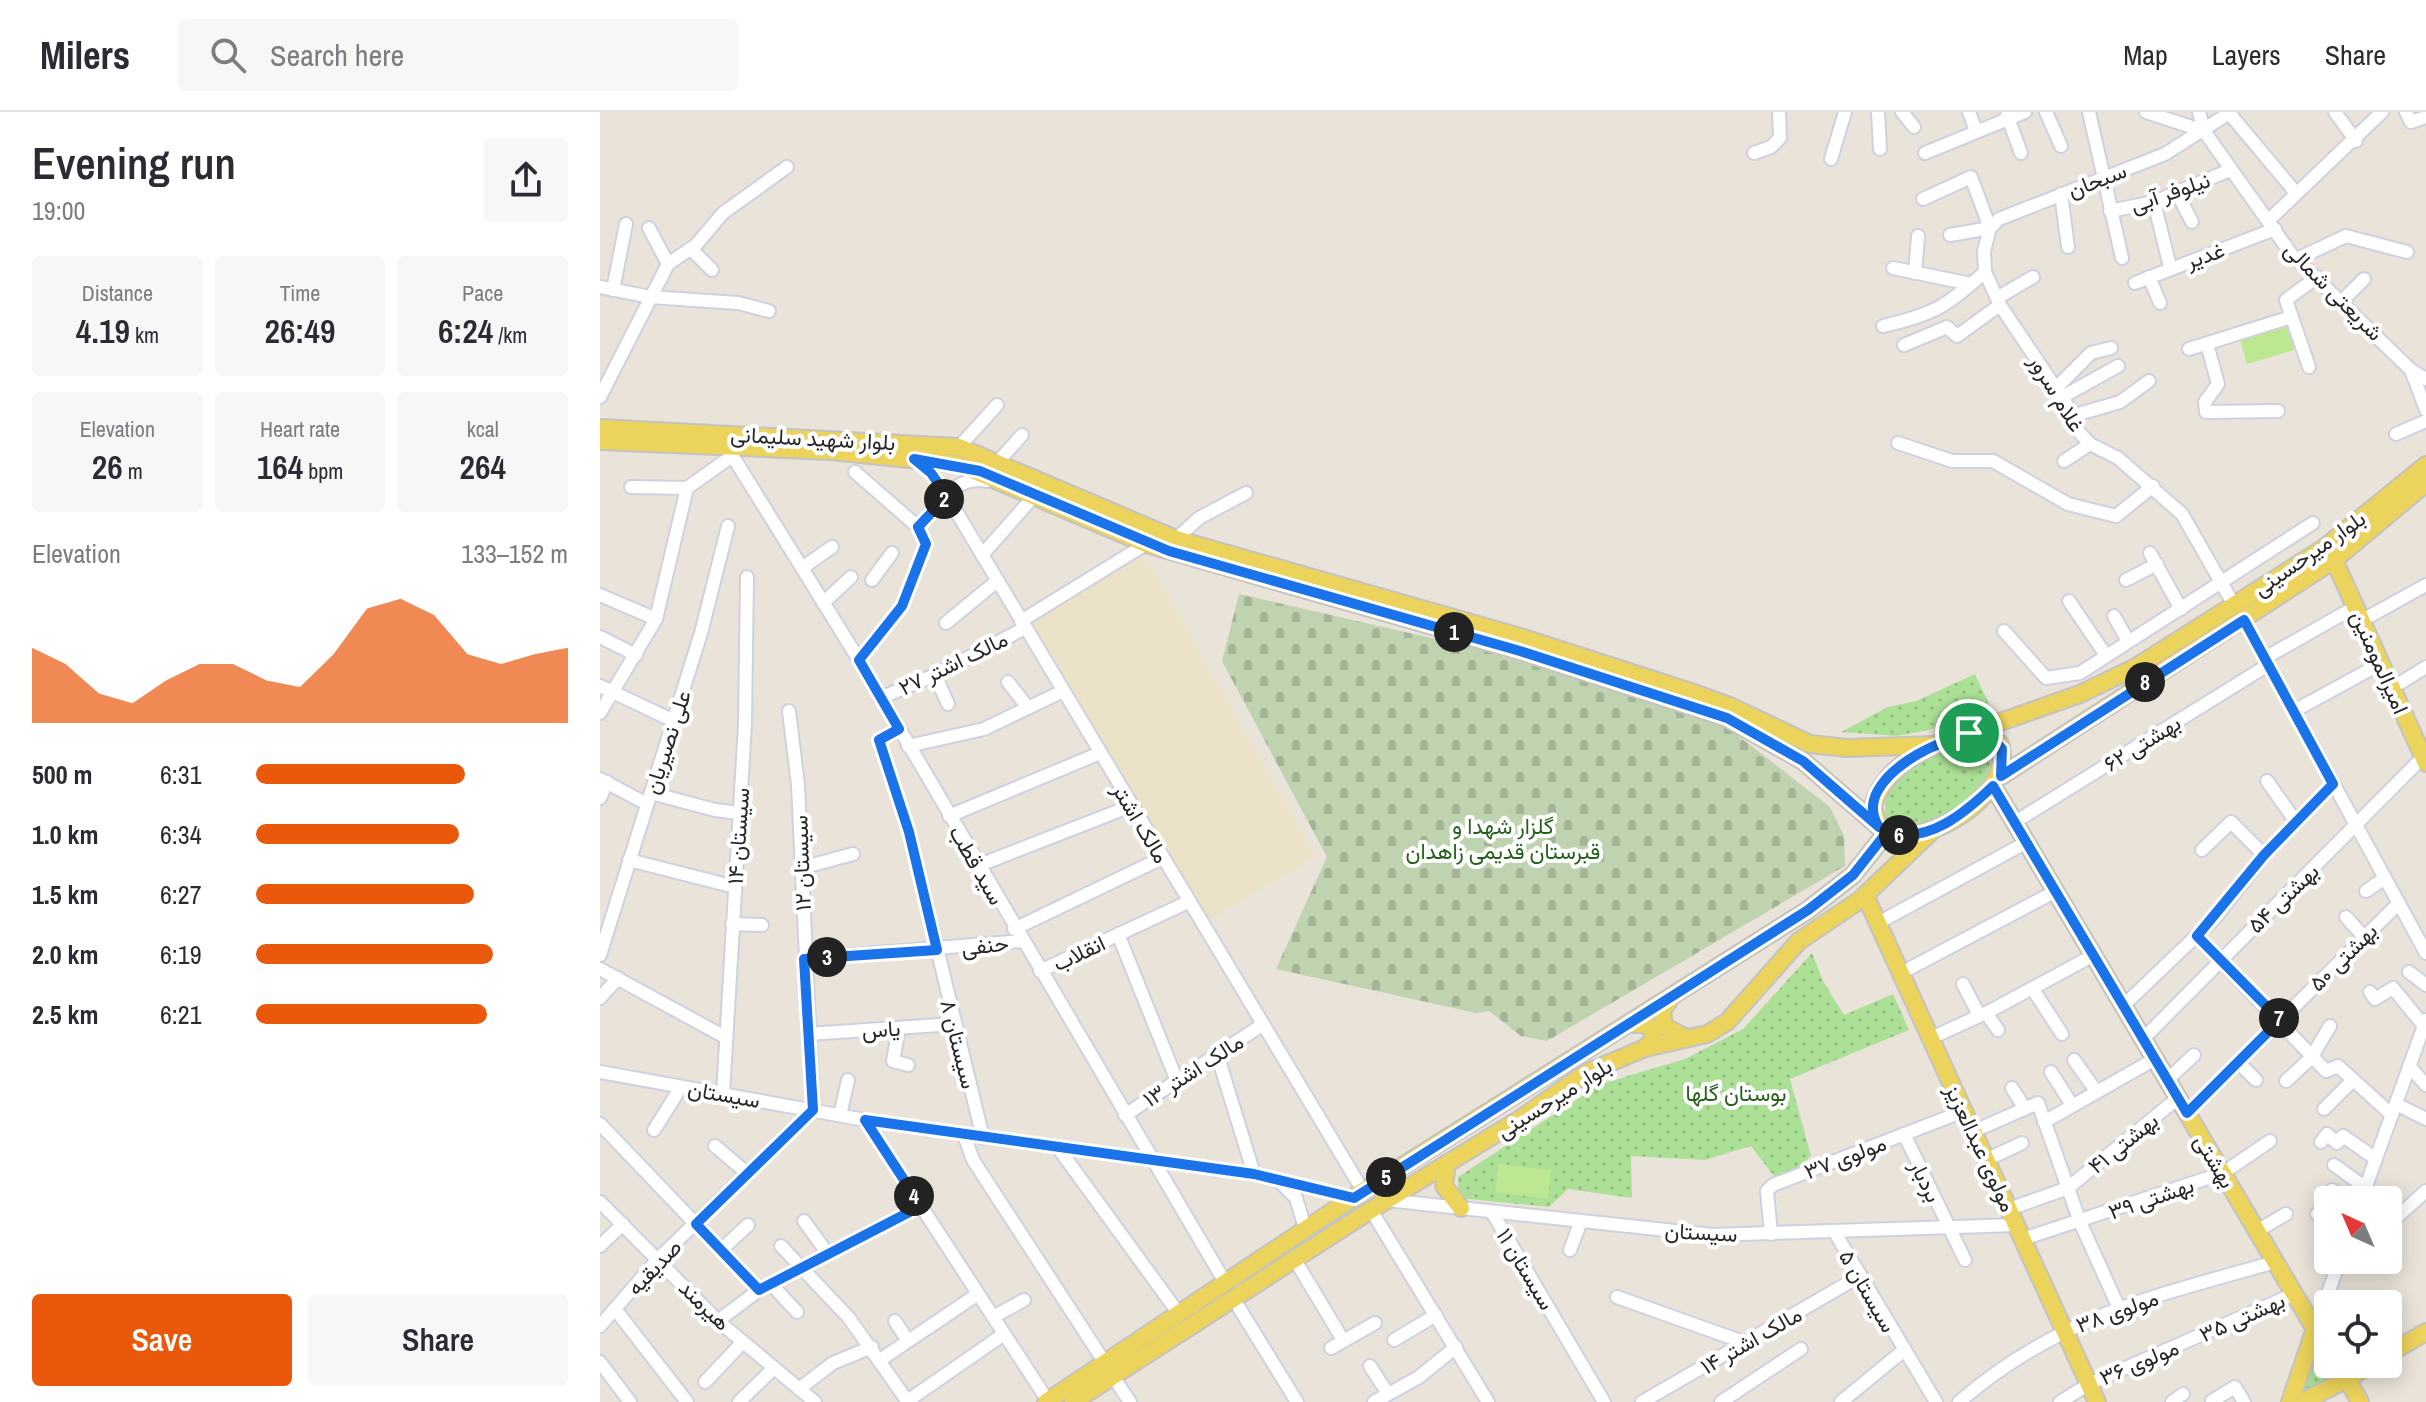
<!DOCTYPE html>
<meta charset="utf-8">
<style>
:root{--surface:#fff;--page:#f7f7f7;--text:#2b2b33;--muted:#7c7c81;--line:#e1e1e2;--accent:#ea580c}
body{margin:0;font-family:"Archivo Narrow",Vazirmatn,sans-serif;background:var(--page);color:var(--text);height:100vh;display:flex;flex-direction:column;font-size:30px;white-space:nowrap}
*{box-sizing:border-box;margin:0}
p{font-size:26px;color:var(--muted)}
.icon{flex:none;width:44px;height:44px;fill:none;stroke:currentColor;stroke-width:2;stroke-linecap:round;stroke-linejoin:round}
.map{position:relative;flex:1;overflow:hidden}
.sheet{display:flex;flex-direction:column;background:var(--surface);width:600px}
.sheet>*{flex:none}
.needle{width:52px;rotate:316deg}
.fabs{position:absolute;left:1714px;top:1074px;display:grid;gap:16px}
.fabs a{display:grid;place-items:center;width:88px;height:88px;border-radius:8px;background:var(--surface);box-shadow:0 4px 20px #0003;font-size:40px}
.pin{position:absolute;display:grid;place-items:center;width:68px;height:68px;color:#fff;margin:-34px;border:4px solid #fff;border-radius:50%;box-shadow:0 2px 8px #0007}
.km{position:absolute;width:40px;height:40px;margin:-20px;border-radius:50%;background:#222;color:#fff;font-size:22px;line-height:40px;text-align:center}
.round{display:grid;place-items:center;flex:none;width:84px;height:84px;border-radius:8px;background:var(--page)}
.overview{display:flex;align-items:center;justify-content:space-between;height:136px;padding:0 32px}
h1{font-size:44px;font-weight:600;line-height:60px}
.metrics{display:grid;grid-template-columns:repeat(3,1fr);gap:12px;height:136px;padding:8px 32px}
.metrics div{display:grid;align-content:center;border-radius:8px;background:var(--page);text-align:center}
.metrics b{font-size:34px;font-weight:600}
.metrics small{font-size:22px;font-weight:400}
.metrics p{font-size:22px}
.chart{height:224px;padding:16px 32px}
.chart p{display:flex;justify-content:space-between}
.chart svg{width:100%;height:144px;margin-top:8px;fill:var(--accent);opacity:.7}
.cta{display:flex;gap:16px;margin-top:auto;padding:16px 32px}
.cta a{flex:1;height:92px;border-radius:8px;background:var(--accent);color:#fff;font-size:32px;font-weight:600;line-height:92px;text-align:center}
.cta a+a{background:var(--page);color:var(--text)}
ul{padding:0 32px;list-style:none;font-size:26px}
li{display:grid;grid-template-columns:128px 96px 1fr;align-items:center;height:60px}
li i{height:20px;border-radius:10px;background:var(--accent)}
header{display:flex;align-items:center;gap:48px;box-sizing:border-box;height:112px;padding:0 40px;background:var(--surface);border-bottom:2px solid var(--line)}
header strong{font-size:38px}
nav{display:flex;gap:44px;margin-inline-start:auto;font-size:28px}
.search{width:560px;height:72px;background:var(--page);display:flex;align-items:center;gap:20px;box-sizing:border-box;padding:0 28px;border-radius:8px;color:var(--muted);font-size:30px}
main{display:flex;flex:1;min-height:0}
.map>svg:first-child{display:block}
.education{fill:#ebe2c8}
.green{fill:url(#green-dots)}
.cemetery{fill:url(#cemetery-stones)}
.pitch{fill:#bee792}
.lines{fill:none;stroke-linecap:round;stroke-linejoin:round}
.minor-casing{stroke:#ced1e0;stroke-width:16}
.major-casing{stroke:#c3c3c3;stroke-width:20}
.minor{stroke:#fff;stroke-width:12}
.major{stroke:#ecd35b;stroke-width:16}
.route-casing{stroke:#fff;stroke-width:16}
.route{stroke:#1a73e8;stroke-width:10}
.labels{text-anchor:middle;stroke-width:8;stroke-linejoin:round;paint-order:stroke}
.street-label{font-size:22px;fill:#272727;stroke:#fff}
.park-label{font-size:22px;fill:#25611b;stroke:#fff}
</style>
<header>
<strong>Milers</strong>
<div class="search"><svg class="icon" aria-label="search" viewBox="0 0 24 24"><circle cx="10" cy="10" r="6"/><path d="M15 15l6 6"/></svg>Search here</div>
<nav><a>Map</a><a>Layers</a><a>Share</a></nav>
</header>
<main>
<section class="sheet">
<div class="overview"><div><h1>Evening run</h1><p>19:00</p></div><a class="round"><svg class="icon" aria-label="share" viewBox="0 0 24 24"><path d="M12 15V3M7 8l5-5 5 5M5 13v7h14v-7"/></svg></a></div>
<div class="metrics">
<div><p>Distance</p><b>4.19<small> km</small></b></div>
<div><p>Time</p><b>26:49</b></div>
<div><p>Pace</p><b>6:24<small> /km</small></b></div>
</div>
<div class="metrics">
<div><p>Elevation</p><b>26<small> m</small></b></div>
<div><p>Heart rate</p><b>164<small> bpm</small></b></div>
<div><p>kcal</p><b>264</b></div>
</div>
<div class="chart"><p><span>Elevation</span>133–152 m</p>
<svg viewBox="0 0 160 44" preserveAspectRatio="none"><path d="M0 44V21L10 26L20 35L30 38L40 31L50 26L60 26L70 31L80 33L90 23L100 9L110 6L120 11L130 23L140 26L150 23L160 21V44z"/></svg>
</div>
<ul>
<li><b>500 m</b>6:31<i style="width:67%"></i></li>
<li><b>1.0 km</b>6:34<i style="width:65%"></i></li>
<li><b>1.5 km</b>6:27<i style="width:70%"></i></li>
<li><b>2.0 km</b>6:19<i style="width:76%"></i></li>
<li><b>2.5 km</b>6:21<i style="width:74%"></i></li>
</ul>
<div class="cta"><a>Save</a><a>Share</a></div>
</section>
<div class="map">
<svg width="1826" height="1290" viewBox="0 0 1826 1290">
<defs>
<pattern id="green-dots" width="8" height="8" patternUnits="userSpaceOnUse" patternTransform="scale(2)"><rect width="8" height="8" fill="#abe096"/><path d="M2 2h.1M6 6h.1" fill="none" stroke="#93c081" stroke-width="1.8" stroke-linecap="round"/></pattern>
<pattern id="cemetery-stones" width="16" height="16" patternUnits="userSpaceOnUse" patternTransform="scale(2)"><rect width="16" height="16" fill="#bfd3b0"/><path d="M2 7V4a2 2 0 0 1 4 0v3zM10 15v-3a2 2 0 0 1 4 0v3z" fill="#a4b597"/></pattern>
</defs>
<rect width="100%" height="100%" fill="#eae3d9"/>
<!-- education -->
<polygon class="education" points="544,442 716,745 609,808 431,510"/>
<!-- green -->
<g class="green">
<polygon points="1375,562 1390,594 1329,618 1297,624 1241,620 1288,595 1316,589"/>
<path d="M1368,630C1434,637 1337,740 1287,708C1274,665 1336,638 1368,630Z"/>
<polygon points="1212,841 1223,869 1244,903 1293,882 1309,918 1190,967 1211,1044 1179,1071 1151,1034 1105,1048 1031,1044 1032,1086 968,1077 949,1095 859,1086 858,1065 1001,972 1085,947 1143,917"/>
<path d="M1714,1242L1728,1256C1728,1273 1715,1275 1702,1281L1699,1278Z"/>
</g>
<!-- cemetery -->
<polygon class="cemetery" points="639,482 879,537 1123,612 1230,695 1244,724 1245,754 947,929 921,924 889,899 876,901 676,857 727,745 622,549"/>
<!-- pitch -->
<g class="pitch">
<polygon points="1688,214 1694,238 1647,252 1640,228"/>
<polygon points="899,1052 951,1058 948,1087 895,1080"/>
</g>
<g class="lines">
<!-- minor casing -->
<g class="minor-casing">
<g id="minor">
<polyline points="1278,0 1280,37"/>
<polyline points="1302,0 1314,15"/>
<polyline points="1369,0 1376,19"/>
<polyline points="1446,0 1461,34"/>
<polyline points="1489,0 1522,146"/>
<polyline points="1546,0 1604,19"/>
<polyline points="1599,0 1604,19 1692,143 1811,258 1826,267"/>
<polyline points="1631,0 1565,42 1399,107 1390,116 1384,139 1385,160 1400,193 1467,293 1478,319 1490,332 1518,346 1582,402 1634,493"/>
<polyline points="1735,0 1756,29"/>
<polyline points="1806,0 1811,10 1826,5"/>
<polyline points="1629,1 1696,81"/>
<polyline points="1407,3 1421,41"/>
<polyline points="1154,41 1171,35 1180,26 1179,0"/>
<polyline points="1325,41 1425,0"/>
<polyline points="1231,47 1245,0"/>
<polyline points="1577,81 1592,110"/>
<polyline points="1461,82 1468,135"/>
<polyline points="1323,87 1371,65 1390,116"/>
<polyline points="1554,90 1570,155"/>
<polyline points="1510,99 1554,90 1630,58"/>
<polyline points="1669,108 1782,0"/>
<polyline points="49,116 68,152"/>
<polyline points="1350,123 1390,116"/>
<polyline points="91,137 112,158"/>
<polyline points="1697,147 1746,124 1807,140"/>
<polyline points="1293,156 1371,172"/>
<polyline points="1315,161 1318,124"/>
<polyline points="1549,165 1560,191"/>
<polyline points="1535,171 1675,117"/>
<polyline points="0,175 50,185 138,191 169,199"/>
<polyline points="13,178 26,112"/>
<polyline points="1397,186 1433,165"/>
<polyline points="1742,189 1764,167"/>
<path d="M1283,214C1335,202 1345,195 1385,160"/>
<polyline points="1607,232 1618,272 1605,290 1606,300 1678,299"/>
<polyline points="1304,233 1347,215 1357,224 1400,193"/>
<polyline points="1589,237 1691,205"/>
<polyline points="1709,255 1686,188 1717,165"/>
<polyline points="1811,258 1826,298"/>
<polyline points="1456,276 1491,241 1511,236"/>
<polyline points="0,285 68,152 96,133 123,101 187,55"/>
<polyline points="1462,285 1518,254"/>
<polyline points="1472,304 1520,290 1549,269"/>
<polyline points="1796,322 1826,309"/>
<polyline points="1298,331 1352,349 1393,349 1468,392 1516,404 1553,374"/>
<polyline points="127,335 259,548 626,1172"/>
<polyline points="359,335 397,293"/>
<polyline points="314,347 331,361 347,384 763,1079"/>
<polyline points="1464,349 1490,332"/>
<polyline points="397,351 422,323"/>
<polyline points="255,360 318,415"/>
<polyline points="31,375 87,376"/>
<polyline points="576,427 599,406 646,381"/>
<polyline points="1550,441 1581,497"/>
<polyline points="382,443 435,383"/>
<polyline points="202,456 232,435"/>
<polyline points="272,468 292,441"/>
<polyline points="1526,468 1557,452"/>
<polyline points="0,483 56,507"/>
<polyline points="1469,489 1505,542"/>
<polyline points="223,491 251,465"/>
<polyline points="1514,504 1528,529"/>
<polyline points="1644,508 1826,841"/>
<polyline points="421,509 546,432"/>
<polyline points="1761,509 1826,473"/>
<polyline points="346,511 397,469"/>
<polyline points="1404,519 1446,566 1480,561 1713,411"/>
<polyline points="0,525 36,543"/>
<polyline points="1665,546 1755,495"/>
<path d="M259,548L302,494L326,432L318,415C338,394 355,362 387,369"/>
<polyline points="335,563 348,592"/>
<polyline points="408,570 428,596"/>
<polyline points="0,574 74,609"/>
<polyline points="1792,576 1826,555"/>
<polyline points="280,586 335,563 425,516"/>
<polyline points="1694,599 1780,552"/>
<polyline points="0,601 56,507 87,376 132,344"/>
<polyline points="299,617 279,628 309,720 383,1026"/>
<polyline points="308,634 384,617 463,579"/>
<polyline points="0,667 47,692"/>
<polyline points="1667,669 1696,710"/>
<polyline points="51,681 115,698 140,701"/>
<polyline points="0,686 7,670"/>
<polyline points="349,704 500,641"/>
<polyline points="1415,710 1668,553"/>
<polyline points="1602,738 1631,710 1664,743"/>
<polyline points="29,748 135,775"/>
<polyline points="377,754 531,694"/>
<polyline points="201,756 253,742"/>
<polyline points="1766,779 1785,766"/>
<polyline points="1746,805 1764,825"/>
<polyline points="1278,811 1427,730"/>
<polyline points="132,812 162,813"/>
<polyline points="414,817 562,746"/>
<polyline points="518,822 577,969"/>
<polyline points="1597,824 1726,959 1738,954 1792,1003"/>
<polyline points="0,843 101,521 128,414"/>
<polyline points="204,847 422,829"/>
<polyline points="0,857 125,925"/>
<polyline points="440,859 588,790"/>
<polyline points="1809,860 1826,873"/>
<polyline points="1301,861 1456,779"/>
<polyline points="1363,872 1379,903"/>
<polyline points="1432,876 1462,922"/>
<polyline points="1770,880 1775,887 1793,876 1824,914"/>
<polyline points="0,886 18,866"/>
<polyline points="1523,894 1615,806 1664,743 1733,672"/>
<polyline points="1386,901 1398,918"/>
<polyline points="299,916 293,949 308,953"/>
<polyline points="208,922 354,912"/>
<polyline points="1331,926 1388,900 1494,843"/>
<polyline points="1543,927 1826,642"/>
<polyline points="617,942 654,1062"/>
<polyline points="1474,948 1496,979"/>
<polyline points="1638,950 1656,968"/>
<polyline points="1809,954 1826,973"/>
<polyline points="0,960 265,1008 654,1062 754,1086"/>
<polyline points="1451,960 1472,993"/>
<polyline points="1567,968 1594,943"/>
<polyline points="1686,969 1711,946 1730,914"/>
<polyline points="1412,976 1425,997"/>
<polyline points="123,982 145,612 147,465"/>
<polyline points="1796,992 1826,1007"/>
<polyline points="1724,997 1752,969"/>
<polyline points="1587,1001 1799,791"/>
<polyline points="240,1003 248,968"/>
<polyline points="525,1003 662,913"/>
<polyline points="265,1008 448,1289"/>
<polyline points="1444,1010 1555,947"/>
<polyline points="0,1012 159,1178"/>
<polyline points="54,1018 81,975"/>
<polyline points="1374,1019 1438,991 1480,1110 1518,1194"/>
<polyline points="1304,1022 1365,1148"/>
<polyline points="364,1023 373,1048 505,1251"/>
<polyline points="1721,1030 1727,1022 1737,1031 1743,1024 1776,1047"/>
<polyline points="115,1034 148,1062"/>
<polyline points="459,1037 579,1202"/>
<polyline points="1386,1048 1422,1031"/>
<polyline points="1734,1053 1766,1076"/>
<polyline points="678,1068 696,1086 706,1119"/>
<polyline points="1732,1078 1746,1088"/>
<polyline points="786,1088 1112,1123 1416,1113"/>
<polyline points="1761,1088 1826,908"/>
<polyline points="0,1090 118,1209 215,1290"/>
<polyline points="1409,1097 1468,1076 1578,986"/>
<polyline points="771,1098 888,1290"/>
<polyline points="892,1100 1004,1290"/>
<polyline points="1717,1102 1728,1110"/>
<polyline points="204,1109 228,1142"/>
<polyline points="1788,1113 1826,1079"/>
<polyline points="1234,1119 1336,1290"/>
<polyline points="1657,1119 1686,1102"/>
<polyline points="1171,1122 1167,1079 1173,1073 1364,999"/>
<polyline points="1423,1127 1623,1061 1670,1029"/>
<polyline points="0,1134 23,1112"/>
<polyline points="181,1134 249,1206 308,1290"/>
<polyline points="121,1138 148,1113"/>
<polyline points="970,1138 981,1109"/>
<polyline points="695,1148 743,1228"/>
<polyline points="171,1172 197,1200"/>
<polyline points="1017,1185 1146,1231"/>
<polyline points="633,1186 697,1290"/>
<polyline points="15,1197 87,1290"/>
<polyline points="393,1205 424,1188"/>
<polyline points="118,1209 159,1178 321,1094"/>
<polyline points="295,1209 308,1229"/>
<polyline points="0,1214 58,1147 213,998 198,673 189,599"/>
<polyline points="1715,1217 1740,1148"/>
<polyline points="794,1228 836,1203"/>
<polyline points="731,1236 775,1211"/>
<polyline points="280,1248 378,1182"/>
<polyline points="0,1250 30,1290"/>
<polyline points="770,1254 788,1282"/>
<polyline points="512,1263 530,1290"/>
<polyline points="105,1270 143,1230"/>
<polyline points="199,1277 233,1251 272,1235"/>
<polyline points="1612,1289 1635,1275 1644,1290"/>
<polyline points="139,1290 174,1256"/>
<polyline points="306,1290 404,1222"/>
<polyline points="774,1290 819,1265 856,1235"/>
<polyline points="1042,1290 1260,1164"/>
<polyline points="1121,1290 1201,1237"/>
<polyline points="1241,1290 1303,1239"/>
<path d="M1359,1290C1459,1204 1552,1185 1675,1150"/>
<polyline points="1460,1290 1489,1272 1694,1182"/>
<polyline points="1572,1290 1583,1282"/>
</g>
</g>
<!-- major casing -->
<g class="major-casing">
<g id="major">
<polyline points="0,316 359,335 576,427 924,526 1091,580 1132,595 1210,632 1247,636 1333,633"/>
<polyline points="0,329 231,339 358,352 546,432 920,539 1127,606 1203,649 1279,715"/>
<polyline points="1734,448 1826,651"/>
<polyline points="1369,621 1480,582 1536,555 1724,436 1826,353"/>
<path d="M1369,621L1389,623L1400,632C1416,683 1321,743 1279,715L1273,695C1284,652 1331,632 1369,621Z"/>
<polyline points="1401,664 1734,448 1826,371"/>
<polyline points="1393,674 1715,1217"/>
<polyline points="1265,783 1497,1290"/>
<polyline points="1070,887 1062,899 1064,914 1086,926"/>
<polyline points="1028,912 1044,912 1053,918 1053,928 1045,936"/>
<polyline points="847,1051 844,1074 861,1096"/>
<polyline points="1788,1242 1826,1220"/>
<polyline points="446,1290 763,1079 1208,798 1253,763 1287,720"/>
<polyline points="473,1290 771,1098 920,1007 986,961 1045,936 1107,922 1127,910 1199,829 1260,788 1333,718"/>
<polyline points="1690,1290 1715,1217 1728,1237"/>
<polyline points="1702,1290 1747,1267 1737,1252"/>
<polyline points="1760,1290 1747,1267 1772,1252"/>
</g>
</g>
<!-- minor -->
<use href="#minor" class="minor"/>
<!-- major -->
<use href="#major" class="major"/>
</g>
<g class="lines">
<!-- route casing -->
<g class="route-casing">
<path id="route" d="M314,347L380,359L569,439L920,539L1127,606L1203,649L1279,715C1247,668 1350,616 1389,623L1402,637L1401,664L1644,508L1733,672L1664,743L1597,824L1680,908L1587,1001L1393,674C1366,700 1328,733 1287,720L1253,763L1208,798L754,1086L654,1062L265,1008L321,1094L159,1178L96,1112L213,998L204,847L337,838L309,720L279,628L299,617L259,548L302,494L326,432L318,415L347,384L331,361Z"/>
</g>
<!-- route -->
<use href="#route" class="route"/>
</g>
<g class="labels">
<!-- street labels -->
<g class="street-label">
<text transform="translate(1497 68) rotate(-21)" y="8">سبحان</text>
<text transform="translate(1570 80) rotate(-19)" y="8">نیلوفر آبی</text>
<text transform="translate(1605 143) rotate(-19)" y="8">غدیر</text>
<text transform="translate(1734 179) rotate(45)" y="8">شریعتی شمالی</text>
<text transform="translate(1457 281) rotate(59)" y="8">غلام سرور</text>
<text transform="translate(213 326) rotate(3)" y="8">بلوار شهید سلیمانی</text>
<text transform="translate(1709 441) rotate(-35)" y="8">بلوار میرحسینی</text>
<text transform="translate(1780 550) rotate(66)" y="8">امیرالمومنین</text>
<text transform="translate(353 551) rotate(-26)" y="8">مالک اشتر ۲۷</text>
<text transform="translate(67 630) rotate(-72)" y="8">علی نصیریان</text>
<text transform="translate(1542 631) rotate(-32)" y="8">بهشتی ۶۲</text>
<text transform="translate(541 711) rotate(59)" y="8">مالک اشتر</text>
<text transform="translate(138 724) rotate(-86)" y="8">سیستان ۱۴</text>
<text transform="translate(201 751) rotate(-92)" y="8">سیستان ۱۲</text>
<text transform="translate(377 753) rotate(60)" y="8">سید قطب</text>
<text transform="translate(1683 786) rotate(-44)" y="8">بهشتی ۵۴</text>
<text transform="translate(385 833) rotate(-6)" y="8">حنفی</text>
<text transform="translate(479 841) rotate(-25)" y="8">انقلاب</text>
<text transform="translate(1743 845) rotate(-45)" y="8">بهشتی ۵۰</text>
<text transform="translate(281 917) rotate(-4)" y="8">یاس</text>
<text transform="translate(359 932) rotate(76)" y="8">سیستان ۸</text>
<text transform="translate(593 958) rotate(-33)" y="8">مالک اشتر ۱۳</text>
<text transform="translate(124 982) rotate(10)" y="8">سیستان</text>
<text transform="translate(954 986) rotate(-32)" y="8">بلوار میرحسینی</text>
<text transform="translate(1523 1031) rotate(-39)" y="8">بهشتی ۴۱</text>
<text transform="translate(1381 1036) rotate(65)" y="8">مولوی عبدالعزیز</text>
<text transform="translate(1245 1045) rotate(-21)" y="8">مولوی ۳۷</text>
<text transform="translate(1615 1049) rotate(59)" y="8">بهشتی</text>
<text transform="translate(1326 1069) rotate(64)" y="8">بردبار</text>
<text transform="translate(1551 1086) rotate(-19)" y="8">بهشتی ۳۹</text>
<text transform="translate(1101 1120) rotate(3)" y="8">سیستان</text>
<text transform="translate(54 1155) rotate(-46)" y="8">صدیقیه</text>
<text transform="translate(926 1157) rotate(59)" y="8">سیستان ۱۱</text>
<text transform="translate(1268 1179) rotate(60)" y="8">سیستان ۵</text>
<text transform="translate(105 1193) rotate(44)" y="8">هیرمند</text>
<text transform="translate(1517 1199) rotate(-20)" y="8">مولوی ۳۸</text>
<text transform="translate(1642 1205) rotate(-24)" y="8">بهشتی ۳۵</text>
<text transform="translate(1151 1228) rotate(-30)" y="8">مالک اشتر ۱۴</text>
<text transform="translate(1539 1250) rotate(-23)" y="8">مولوی ۳۶</text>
</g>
<!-- park labels -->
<g class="park-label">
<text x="903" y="722">گلزار شهدا و<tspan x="903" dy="25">قبرستان قدیمی زاهدان</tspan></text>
<text x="1136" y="989">بوستان گلها</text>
</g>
</g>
</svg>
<div class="fabs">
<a><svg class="needle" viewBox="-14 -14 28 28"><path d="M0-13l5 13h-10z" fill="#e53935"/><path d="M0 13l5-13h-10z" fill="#7c7c81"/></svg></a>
<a><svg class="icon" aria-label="locate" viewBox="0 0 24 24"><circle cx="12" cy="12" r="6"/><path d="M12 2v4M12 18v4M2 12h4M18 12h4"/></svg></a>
</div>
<div class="pin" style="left:1369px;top:621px;background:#1e9e55"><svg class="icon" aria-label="arrive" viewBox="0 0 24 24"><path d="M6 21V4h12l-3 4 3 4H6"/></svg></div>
<b class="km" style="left:854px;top:520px">1</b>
<b class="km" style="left:344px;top:387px">2</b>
<b class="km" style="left:227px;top:845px">3</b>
<b class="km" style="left:314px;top:1084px">4</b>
<b class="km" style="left:786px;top:1065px">5</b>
<b class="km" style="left:1299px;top:723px">6</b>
<b class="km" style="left:1679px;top:906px">7</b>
<b class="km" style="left:1545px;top:570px">8</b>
</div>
</main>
